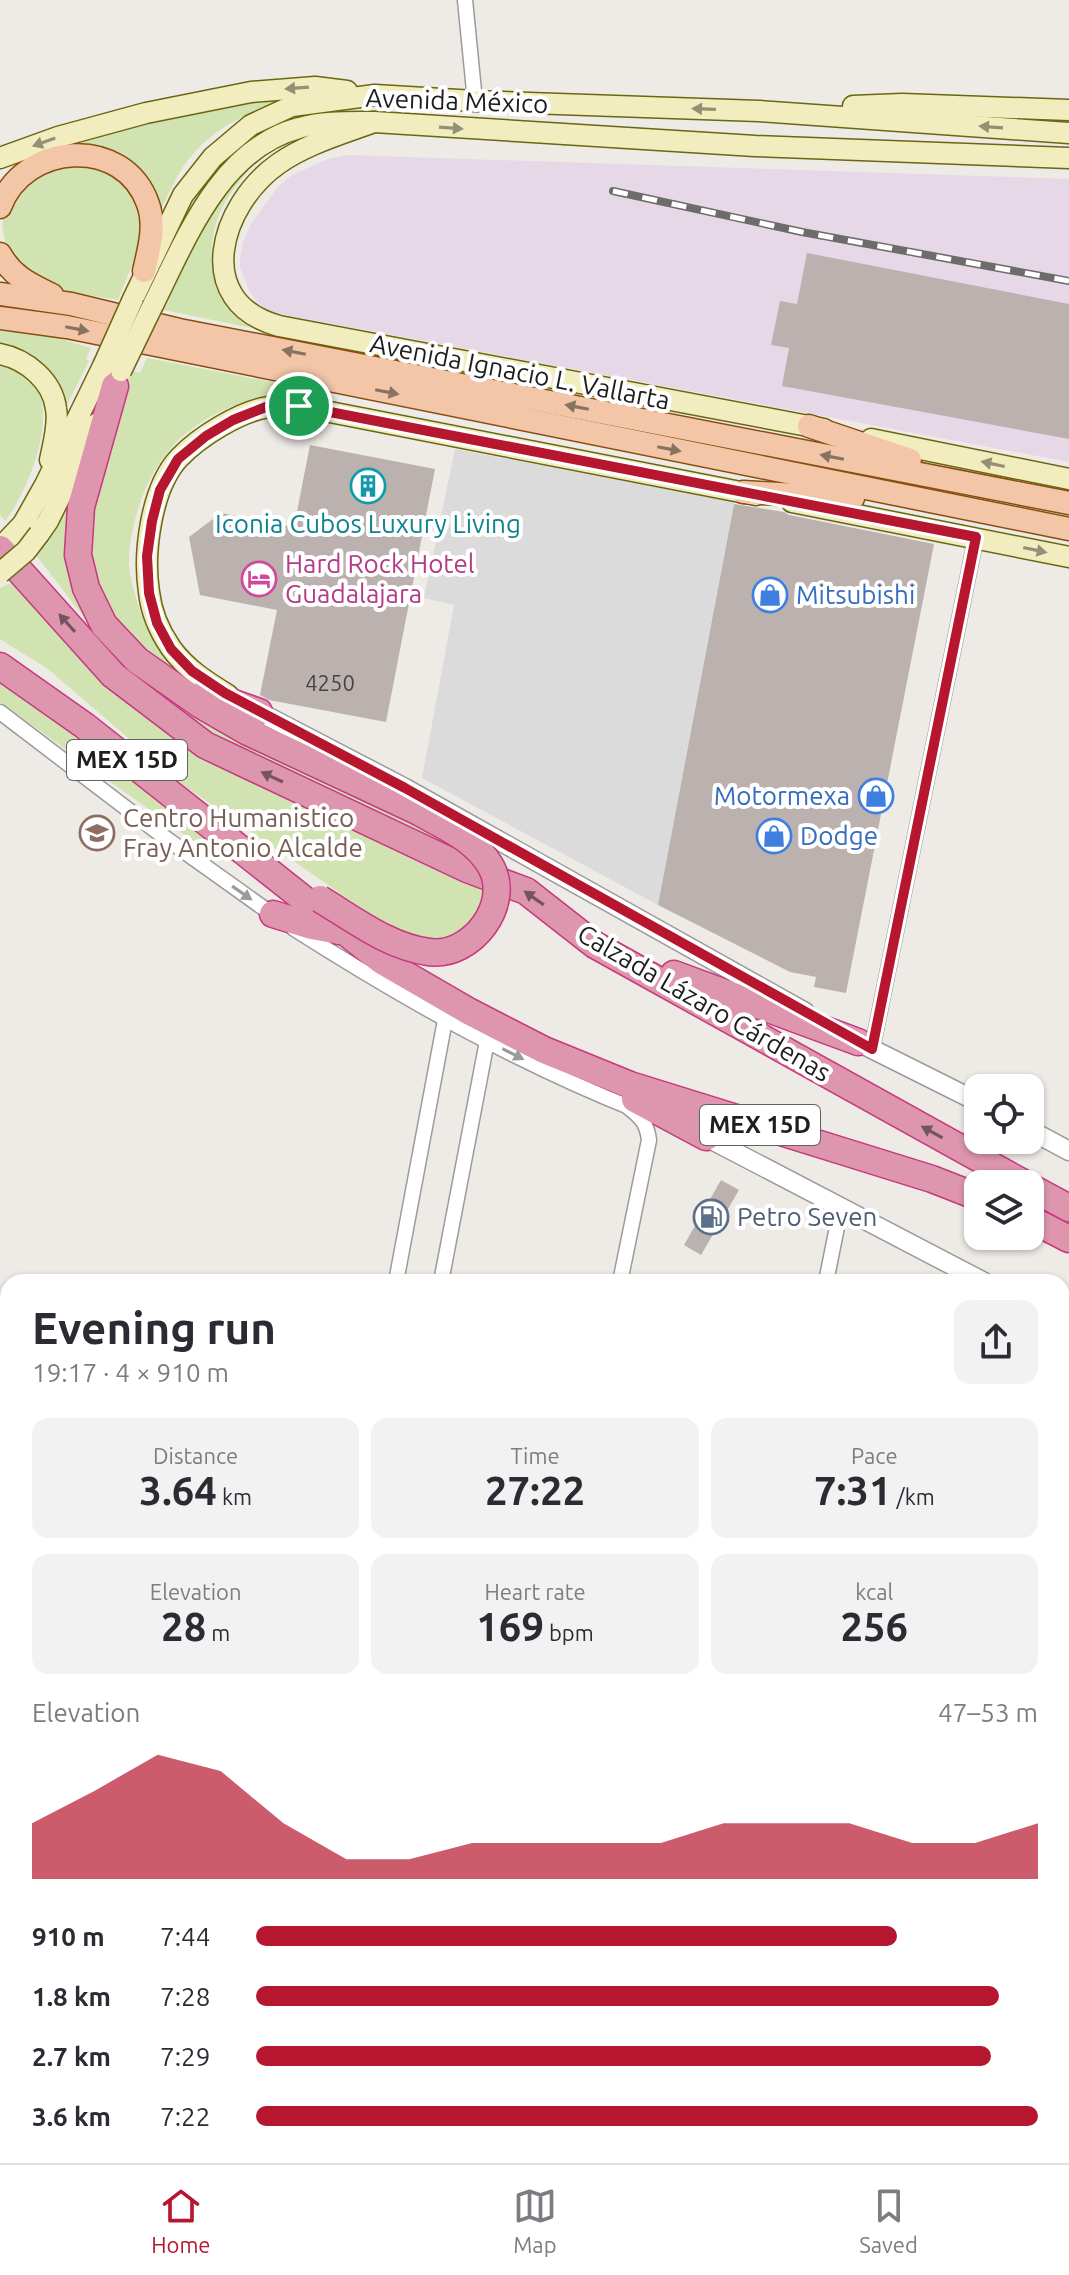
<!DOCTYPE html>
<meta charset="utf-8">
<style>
:root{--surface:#fff;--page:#f2f2f3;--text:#2b2b33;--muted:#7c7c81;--line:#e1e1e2;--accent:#b7162f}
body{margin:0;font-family:Ubuntu,sans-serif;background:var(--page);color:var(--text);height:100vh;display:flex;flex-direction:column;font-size:30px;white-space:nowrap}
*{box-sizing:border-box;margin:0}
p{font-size:26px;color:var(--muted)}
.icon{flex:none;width:44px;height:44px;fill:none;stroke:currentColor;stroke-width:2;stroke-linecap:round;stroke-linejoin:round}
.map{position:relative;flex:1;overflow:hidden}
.side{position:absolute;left:0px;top:1274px;width:1070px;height:890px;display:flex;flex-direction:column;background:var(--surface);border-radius:24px 24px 0 0;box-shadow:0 2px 6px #0004}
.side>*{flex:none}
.tools{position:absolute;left:964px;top:1074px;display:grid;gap:16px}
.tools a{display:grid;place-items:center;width:80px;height:80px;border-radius:16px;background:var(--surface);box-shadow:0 2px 6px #0004;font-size:40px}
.pin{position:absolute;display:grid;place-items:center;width:68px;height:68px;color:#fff;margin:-34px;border:4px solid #fff;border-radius:50%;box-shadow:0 2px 8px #0007}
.round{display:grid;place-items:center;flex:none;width:84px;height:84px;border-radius:16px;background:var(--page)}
.head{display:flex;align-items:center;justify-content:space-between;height:136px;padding:0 32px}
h1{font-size:44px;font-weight:700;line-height:60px}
.metrics{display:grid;grid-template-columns:repeat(3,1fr);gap:12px;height:136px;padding:8px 32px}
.metrics div{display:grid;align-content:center;border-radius:16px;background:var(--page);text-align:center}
.metrics b{font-size:40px;font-weight:700}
.metrics small{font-size:22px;font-weight:400}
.metrics p{font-size:22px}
.chart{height:224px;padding:16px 32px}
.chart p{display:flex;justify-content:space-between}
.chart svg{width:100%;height:144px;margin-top:8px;fill:var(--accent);opacity:.7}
ul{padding:0 32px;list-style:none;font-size:26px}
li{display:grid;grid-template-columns:128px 96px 1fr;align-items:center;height:60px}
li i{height:20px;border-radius:10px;background:var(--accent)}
.menu{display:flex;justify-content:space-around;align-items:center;height:112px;border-top:2px solid var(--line);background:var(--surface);font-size:22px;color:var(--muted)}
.menu a{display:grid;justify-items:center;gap:4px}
.menu .selected{color:var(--accent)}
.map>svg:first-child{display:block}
.residential{fill:#dcdbdc}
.industrial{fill:#e6d8e6}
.grass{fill:#d1e3b1}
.building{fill:#bbb2af}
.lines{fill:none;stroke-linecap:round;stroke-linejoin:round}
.minor-casing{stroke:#9b9b9b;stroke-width:17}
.tertiary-casing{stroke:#9b9b9b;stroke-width:21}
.secondary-casing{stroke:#6a6611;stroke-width:23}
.primary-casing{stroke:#884e10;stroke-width:25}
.motorway-casing{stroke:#c7387f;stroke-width:29}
.minor{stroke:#fff;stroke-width:14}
.tertiary{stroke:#fff;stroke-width:18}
.secondary{stroke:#f2edbf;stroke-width:20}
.primary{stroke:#f2c6a7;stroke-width:22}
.motorway{stroke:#dd96ae;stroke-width:26}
.rail-casing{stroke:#6c6c6c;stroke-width:8}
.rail{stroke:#fff;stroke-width:5;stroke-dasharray:15;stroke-linecap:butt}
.secondary-bridge-casing{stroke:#6a6611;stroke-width:23;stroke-linecap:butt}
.motorway-bridge-casing{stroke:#c7387f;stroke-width:29;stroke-linecap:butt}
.secondary-bridge{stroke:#f2edbf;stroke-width:20}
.motorway-bridge{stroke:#dd96ae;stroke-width:26}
.oneway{fill:#939077}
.oneway2{fill:#887262}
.oneway3{fill:#74545f}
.oneway4{fill:#9a9a9a}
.route-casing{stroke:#fff;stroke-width:16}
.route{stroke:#b7162f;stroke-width:10}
.labels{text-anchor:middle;stroke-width:8;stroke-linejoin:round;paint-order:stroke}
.number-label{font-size:22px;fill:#454342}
.shield{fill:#fff;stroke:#626262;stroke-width:2}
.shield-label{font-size:24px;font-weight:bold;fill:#1e1e1e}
.street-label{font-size:26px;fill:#1e1e1e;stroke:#fff}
.culture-label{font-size:26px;fill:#0d838f;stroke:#fff}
.hotel-label{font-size:26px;fill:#b23c85;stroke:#fff;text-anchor:start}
.shop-label{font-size:26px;fill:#366cbe;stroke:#fff;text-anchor:start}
.education-label{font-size:26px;fill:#785e54;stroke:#fff;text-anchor:start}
.service-label{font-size:26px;fill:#4e5e75;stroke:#fff;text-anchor:start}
</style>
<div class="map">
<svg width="1069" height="2163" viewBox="0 0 1069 2163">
<rect width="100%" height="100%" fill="#eeeae6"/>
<!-- residential -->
<polygon class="residential" points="455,449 734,502 658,905 422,778 454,605 424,598"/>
<!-- industrial -->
<polygon class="industrial" points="347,155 1069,179 1069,462 275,313 266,309 257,302 250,292 240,268 240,257 243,242 251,224 277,188 292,175 328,159"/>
<!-- grass -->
<g class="grass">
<path d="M314,94C259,106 208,124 178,175C171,188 165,202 158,215L127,159L111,151L76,141L190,110Z"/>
<path d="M258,159C245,175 230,191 221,210C209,237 207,274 224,300C232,312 245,320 256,329L159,309L207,211L234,176Z"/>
<path d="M55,160L117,172C123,182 133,194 137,205C147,238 129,271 118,300L58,290L33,280L7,252L2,226L6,202Z"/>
<path d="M0,330L47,335L91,348L86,359L89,361L64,411C48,386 33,347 0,344Z"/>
<path d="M0,358C11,366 28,374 35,385C58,417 27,494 5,521L0,515Z"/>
<path d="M147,358L291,386L288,393C210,403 155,440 135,520C131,536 127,557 130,574C134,594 144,626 155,643C162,653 170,663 177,672C155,659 129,645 114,624C101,604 90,579 88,555C82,496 107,424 129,370L140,373Z"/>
<polygon points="71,494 117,646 479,856 485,903 464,932 427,942 405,938 182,784 48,669 0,639 0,588 11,583 108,687 200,758 467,885 476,861 204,730 122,667 36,555 52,535"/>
<polygon points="0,679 33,699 236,864 190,839 0,702"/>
</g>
<!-- building -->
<g class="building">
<polygon points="807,253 1069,304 1069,439 782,386 789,348 771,345 780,301 797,304"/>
<polygon points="310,445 435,469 386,722 269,700 260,695 277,610 200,595 189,537 221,513 294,527"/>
<polygon points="734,504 784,512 789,515 934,544 846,993 814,987 816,977 790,972 658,905"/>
<polygon points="721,1180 739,1190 701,1255 684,1245"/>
</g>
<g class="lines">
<!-- minor casing -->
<g class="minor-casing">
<g id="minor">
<polyline points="465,0 475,101"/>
<polyline points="0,712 164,837 276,917"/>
<path d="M293,928C403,998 517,1063 639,1111"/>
<polyline points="872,1049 976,537"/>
<polyline points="396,1282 445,1020"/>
<polyline points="441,1282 487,1041"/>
<path d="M620,1282L649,1140C647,1124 642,1118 629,1108"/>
<polyline points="826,1282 841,1207"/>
<polyline points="1062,1746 1069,1747"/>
<polyline points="1062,2110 1069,2108"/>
<polyline points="896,2156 896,2163"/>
<polyline points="251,2163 252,2156"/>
<polyline points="294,2163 294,2156"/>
<polyline points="480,2163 480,2156"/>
<polyline points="666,2163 667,2156"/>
<polyline points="816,2163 849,2156"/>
</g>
</g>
<!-- tertiary casing -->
<g class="tertiary-casing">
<g id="tertiary">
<polyline points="259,712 405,788 805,1012"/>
<polyline points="848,1037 978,1102"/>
<polyline points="1030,1130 1069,1151"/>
<polyline points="706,1137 984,1282"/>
<polyline points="1062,1324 1069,1327"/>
</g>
</g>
<!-- secondary casing -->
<g class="secondary-casing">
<g id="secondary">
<polyline points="853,106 902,104 1069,110"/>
<path d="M374,122C342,134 306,144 278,164C220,205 191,302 279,326L824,429"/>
<polyline points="0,158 58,137 146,113 251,92 315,87 347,91"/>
<polyline points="133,299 183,195 213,157 251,125 292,106 375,95 475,101 759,111 1069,133"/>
<path d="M153,305C186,239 220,149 299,128C323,121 349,122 374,122L755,146L1069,158"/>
<path d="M0,354C26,359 53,381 56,409C59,424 53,445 50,460"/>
<polyline points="871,439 1069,479"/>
<polyline points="792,502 1069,557"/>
<polyline points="39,534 48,521 96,424"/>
<polyline points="0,548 23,524 45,485 103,366"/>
<path d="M228,695C207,682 186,669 171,648C160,632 151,611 149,592C143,553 151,488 179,458C199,437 240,411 269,407C279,406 289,406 299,406L756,495"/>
</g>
</g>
<!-- primary casing -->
<g class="primary-casing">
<g id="primary">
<path d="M0,207C24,142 124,135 148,204C156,226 149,249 144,271"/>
<path d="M0,254C12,276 29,284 52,295"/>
<polyline points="0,294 71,304 179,330 1069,503"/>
<polyline points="0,318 67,327 1069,529"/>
<polyline points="809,426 910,460"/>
<polyline points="743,492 853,498"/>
</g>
</g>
<!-- motorway casing -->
<g class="motorway-casing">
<g id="motorway">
<polyline points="115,386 81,507 78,555 86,588 104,625 137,660 201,705 246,731 417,811"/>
<polyline points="0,549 113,675 205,745 467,869 526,891 595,945 1025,1184"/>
<polyline points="0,666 85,726 382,961 470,1012 544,1050 630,1085 932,1179 978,1197"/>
<polyline points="205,693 259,712"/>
<polyline points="273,914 312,926 339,931"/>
<polyline points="674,974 858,1042"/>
<polyline points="635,1099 706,1137"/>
<polyline points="1030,1187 1069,1208"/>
<polyline points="1030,1219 1069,1239"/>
</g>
</g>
<!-- minor -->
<use href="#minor" class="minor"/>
<!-- tertiary -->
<use href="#tertiary" class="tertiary"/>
<!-- secondary -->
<use href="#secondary" class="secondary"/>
<!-- primary -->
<use href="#primary" class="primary"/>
<!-- motorway -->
<use href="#motorway" class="motorway"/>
<!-- rail casing -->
<g class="rail-casing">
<polyline id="rail" points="613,191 802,232 1069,281"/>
</g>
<!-- rail -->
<use href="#rail" class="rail"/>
<!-- secondary-bridge casing -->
<g class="secondary-bridge-casing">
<g id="secondary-bridge">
<polyline points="103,366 133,299"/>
<polyline points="121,371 153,305"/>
<polyline points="0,573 26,551 39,534"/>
</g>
</g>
<!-- motorway-bridge casing -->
<g class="motorway-bridge-casing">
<path id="motorway-bridge" d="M320,899C355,920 389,947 429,952C472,958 513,903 490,865C474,838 443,826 417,811"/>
</g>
<!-- secondary-bridge -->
<use href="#secondary-bridge" class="secondary-bridge"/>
<!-- motorway-bridge -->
<use href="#motorway-bridge" class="motorway-bridge"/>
</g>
<!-- one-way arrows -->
<defs><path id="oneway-solid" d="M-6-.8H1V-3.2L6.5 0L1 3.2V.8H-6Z" transform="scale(2)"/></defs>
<g class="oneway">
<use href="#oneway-solid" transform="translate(297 88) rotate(176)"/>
<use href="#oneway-solid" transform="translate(704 109) rotate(-178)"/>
<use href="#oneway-solid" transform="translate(991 127) rotate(-176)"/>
<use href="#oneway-solid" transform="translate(451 128) rotate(4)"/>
<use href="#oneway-solid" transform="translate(44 142) rotate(160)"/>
<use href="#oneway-solid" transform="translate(993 464) rotate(-168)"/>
<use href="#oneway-solid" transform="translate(1035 550) rotate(12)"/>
</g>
<g class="oneway2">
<use href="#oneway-solid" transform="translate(77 329) rotate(11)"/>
<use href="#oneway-solid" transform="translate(294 352) rotate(-169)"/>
<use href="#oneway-solid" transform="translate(387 392) rotate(11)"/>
<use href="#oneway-solid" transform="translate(577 407) rotate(-169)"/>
<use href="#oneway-solid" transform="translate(669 449) rotate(11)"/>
<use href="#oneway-solid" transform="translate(832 457) rotate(-169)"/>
</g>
<g class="oneway3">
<use href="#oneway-solid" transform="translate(67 623) rotate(-132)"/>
<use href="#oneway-solid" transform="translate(272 777) rotate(-155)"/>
<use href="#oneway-solid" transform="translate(534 898) rotate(-145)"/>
<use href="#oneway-solid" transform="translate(932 1132) rotate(-151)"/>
</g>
<g class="oneway4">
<use href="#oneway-solid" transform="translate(242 893) rotate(35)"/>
<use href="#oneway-solid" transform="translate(513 1054) rotate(27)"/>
</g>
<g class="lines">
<!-- route casing -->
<g class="route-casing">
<polygon id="route" points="299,406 976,537 872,1049 405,788 225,693 192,671 171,649 157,623 149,593 147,556 152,521 160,490 178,459 206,436 233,420 266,407"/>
</g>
<!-- route -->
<use href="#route" class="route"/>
</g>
<!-- icons -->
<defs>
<g id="building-ring" transform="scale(1.8)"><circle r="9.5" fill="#fff" stroke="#0f9aa8" stroke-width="1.5"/><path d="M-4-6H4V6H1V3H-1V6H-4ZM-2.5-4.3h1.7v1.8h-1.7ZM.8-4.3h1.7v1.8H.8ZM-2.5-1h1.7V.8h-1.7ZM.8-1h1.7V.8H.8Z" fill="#0f9aa8"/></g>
<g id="hotel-ring" transform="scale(1.8)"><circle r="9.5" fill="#fff" stroke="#d1479c" stroke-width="1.5"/><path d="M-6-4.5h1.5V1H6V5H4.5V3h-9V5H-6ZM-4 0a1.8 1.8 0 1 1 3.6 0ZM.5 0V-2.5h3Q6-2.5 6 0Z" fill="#d1479c"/></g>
<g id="shop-ring" transform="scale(1.8)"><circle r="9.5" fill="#fff" stroke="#3f7fe0" stroke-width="1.5"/><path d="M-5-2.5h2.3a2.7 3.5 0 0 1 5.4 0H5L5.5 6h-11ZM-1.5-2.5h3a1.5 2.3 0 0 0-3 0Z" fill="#3f7fe0"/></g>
<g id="university-ring" transform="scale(1.8)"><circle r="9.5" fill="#fff" stroke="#8d6e63" stroke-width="1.5"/><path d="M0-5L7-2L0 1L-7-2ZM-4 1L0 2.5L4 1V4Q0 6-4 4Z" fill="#8d6e63"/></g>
<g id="fuel-ring" transform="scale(1.8)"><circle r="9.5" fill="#fff" stroke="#5c6f8a" stroke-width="1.5"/><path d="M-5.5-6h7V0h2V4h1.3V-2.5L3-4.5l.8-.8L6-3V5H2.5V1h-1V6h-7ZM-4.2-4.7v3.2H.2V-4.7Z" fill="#5c6f8a"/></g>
</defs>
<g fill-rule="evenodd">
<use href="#building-ring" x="368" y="486"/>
<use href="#hotel-ring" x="259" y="579"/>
<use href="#shop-ring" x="770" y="595"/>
<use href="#shop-ring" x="876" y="796"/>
<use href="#university-ring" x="97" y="833"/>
<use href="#shop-ring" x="774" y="836"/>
<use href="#fuel-ring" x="711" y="1217"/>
</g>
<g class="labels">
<!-- number labels -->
<g class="number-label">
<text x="330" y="691">4250</text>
</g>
<!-- shield labels -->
<g class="shield">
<rect x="67" y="740" width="120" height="40" rx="6"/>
<rect x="700" y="1105" width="120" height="40" rx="6"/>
</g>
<g class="shield-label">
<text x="127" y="768">MEX 15D</text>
<text x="760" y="1133">MEX 15D</text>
</g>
<!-- street labels -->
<g class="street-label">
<text transform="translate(457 101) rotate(2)" y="9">Avenida México</text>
<text transform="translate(520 372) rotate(11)" y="9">Avenida Ignacio L. Vallarta</text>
<text transform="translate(704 1003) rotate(30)" y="9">Calzada Lázaro Cárdenas</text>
</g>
<!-- culture labels -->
<g class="culture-label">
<text x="368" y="533">Iconia Cubos Luxury Living</text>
</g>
<!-- hotel labels -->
<g class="hotel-label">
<text x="285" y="573">Hard Rock Hotel<tspan x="285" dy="30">Guadalajara</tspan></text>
</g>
<!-- shop labels -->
<g class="shop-label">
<text x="796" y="604">Mitsubishi</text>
<text x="850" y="805" text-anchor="end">Motormexa</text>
<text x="800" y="845">Dodge</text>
</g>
<!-- education labels -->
<g class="education-label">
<text x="123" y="827">Centro Humanistico<tspan x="123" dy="30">Fray Antonio Alcalde</tspan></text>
</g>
<!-- service labels -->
<g class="service-label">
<text x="737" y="1226">Petro Seven</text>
</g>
</g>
</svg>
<div class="tools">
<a><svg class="icon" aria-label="locate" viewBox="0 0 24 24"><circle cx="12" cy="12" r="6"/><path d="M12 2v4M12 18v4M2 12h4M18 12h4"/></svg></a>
<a><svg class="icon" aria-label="layers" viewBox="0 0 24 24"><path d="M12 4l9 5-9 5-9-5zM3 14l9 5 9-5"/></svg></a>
</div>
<div class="pin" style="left:299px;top:406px;background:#1e9e55"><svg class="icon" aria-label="arrive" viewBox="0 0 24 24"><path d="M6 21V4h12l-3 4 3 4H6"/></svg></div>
<section class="side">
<div class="head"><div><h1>Evening run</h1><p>19:17 · 4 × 910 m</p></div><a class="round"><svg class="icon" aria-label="share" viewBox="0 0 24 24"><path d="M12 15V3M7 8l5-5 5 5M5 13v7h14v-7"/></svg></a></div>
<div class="metrics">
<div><p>Distance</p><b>3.64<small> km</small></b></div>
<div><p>Time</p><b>27:22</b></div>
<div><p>Pace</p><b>7:31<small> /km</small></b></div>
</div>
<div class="metrics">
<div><p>Elevation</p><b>28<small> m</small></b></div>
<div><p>Heart rate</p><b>169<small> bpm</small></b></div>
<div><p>kcal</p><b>256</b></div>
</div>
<div class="chart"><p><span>Elevation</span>47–53 m</p>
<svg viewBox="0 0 160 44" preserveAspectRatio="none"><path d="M0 44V27L10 17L20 6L30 11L40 27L50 38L60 38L70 33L80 33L90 33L100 33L110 27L120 27L130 27L140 33L150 33L160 27V44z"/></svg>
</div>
<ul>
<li><b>910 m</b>7:44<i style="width:82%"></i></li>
<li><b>1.8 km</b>7:28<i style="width:95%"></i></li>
<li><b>2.7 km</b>7:29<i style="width:94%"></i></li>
<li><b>3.6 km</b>7:22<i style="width:100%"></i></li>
</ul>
</section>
</div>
<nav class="menu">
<a class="selected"><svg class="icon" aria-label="home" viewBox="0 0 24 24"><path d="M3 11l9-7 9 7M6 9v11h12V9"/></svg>Home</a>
<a><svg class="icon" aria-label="map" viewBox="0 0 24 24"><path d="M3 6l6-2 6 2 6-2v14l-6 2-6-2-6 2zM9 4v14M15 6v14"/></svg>Map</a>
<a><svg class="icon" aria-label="saved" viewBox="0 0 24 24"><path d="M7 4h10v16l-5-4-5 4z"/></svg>Saved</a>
</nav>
